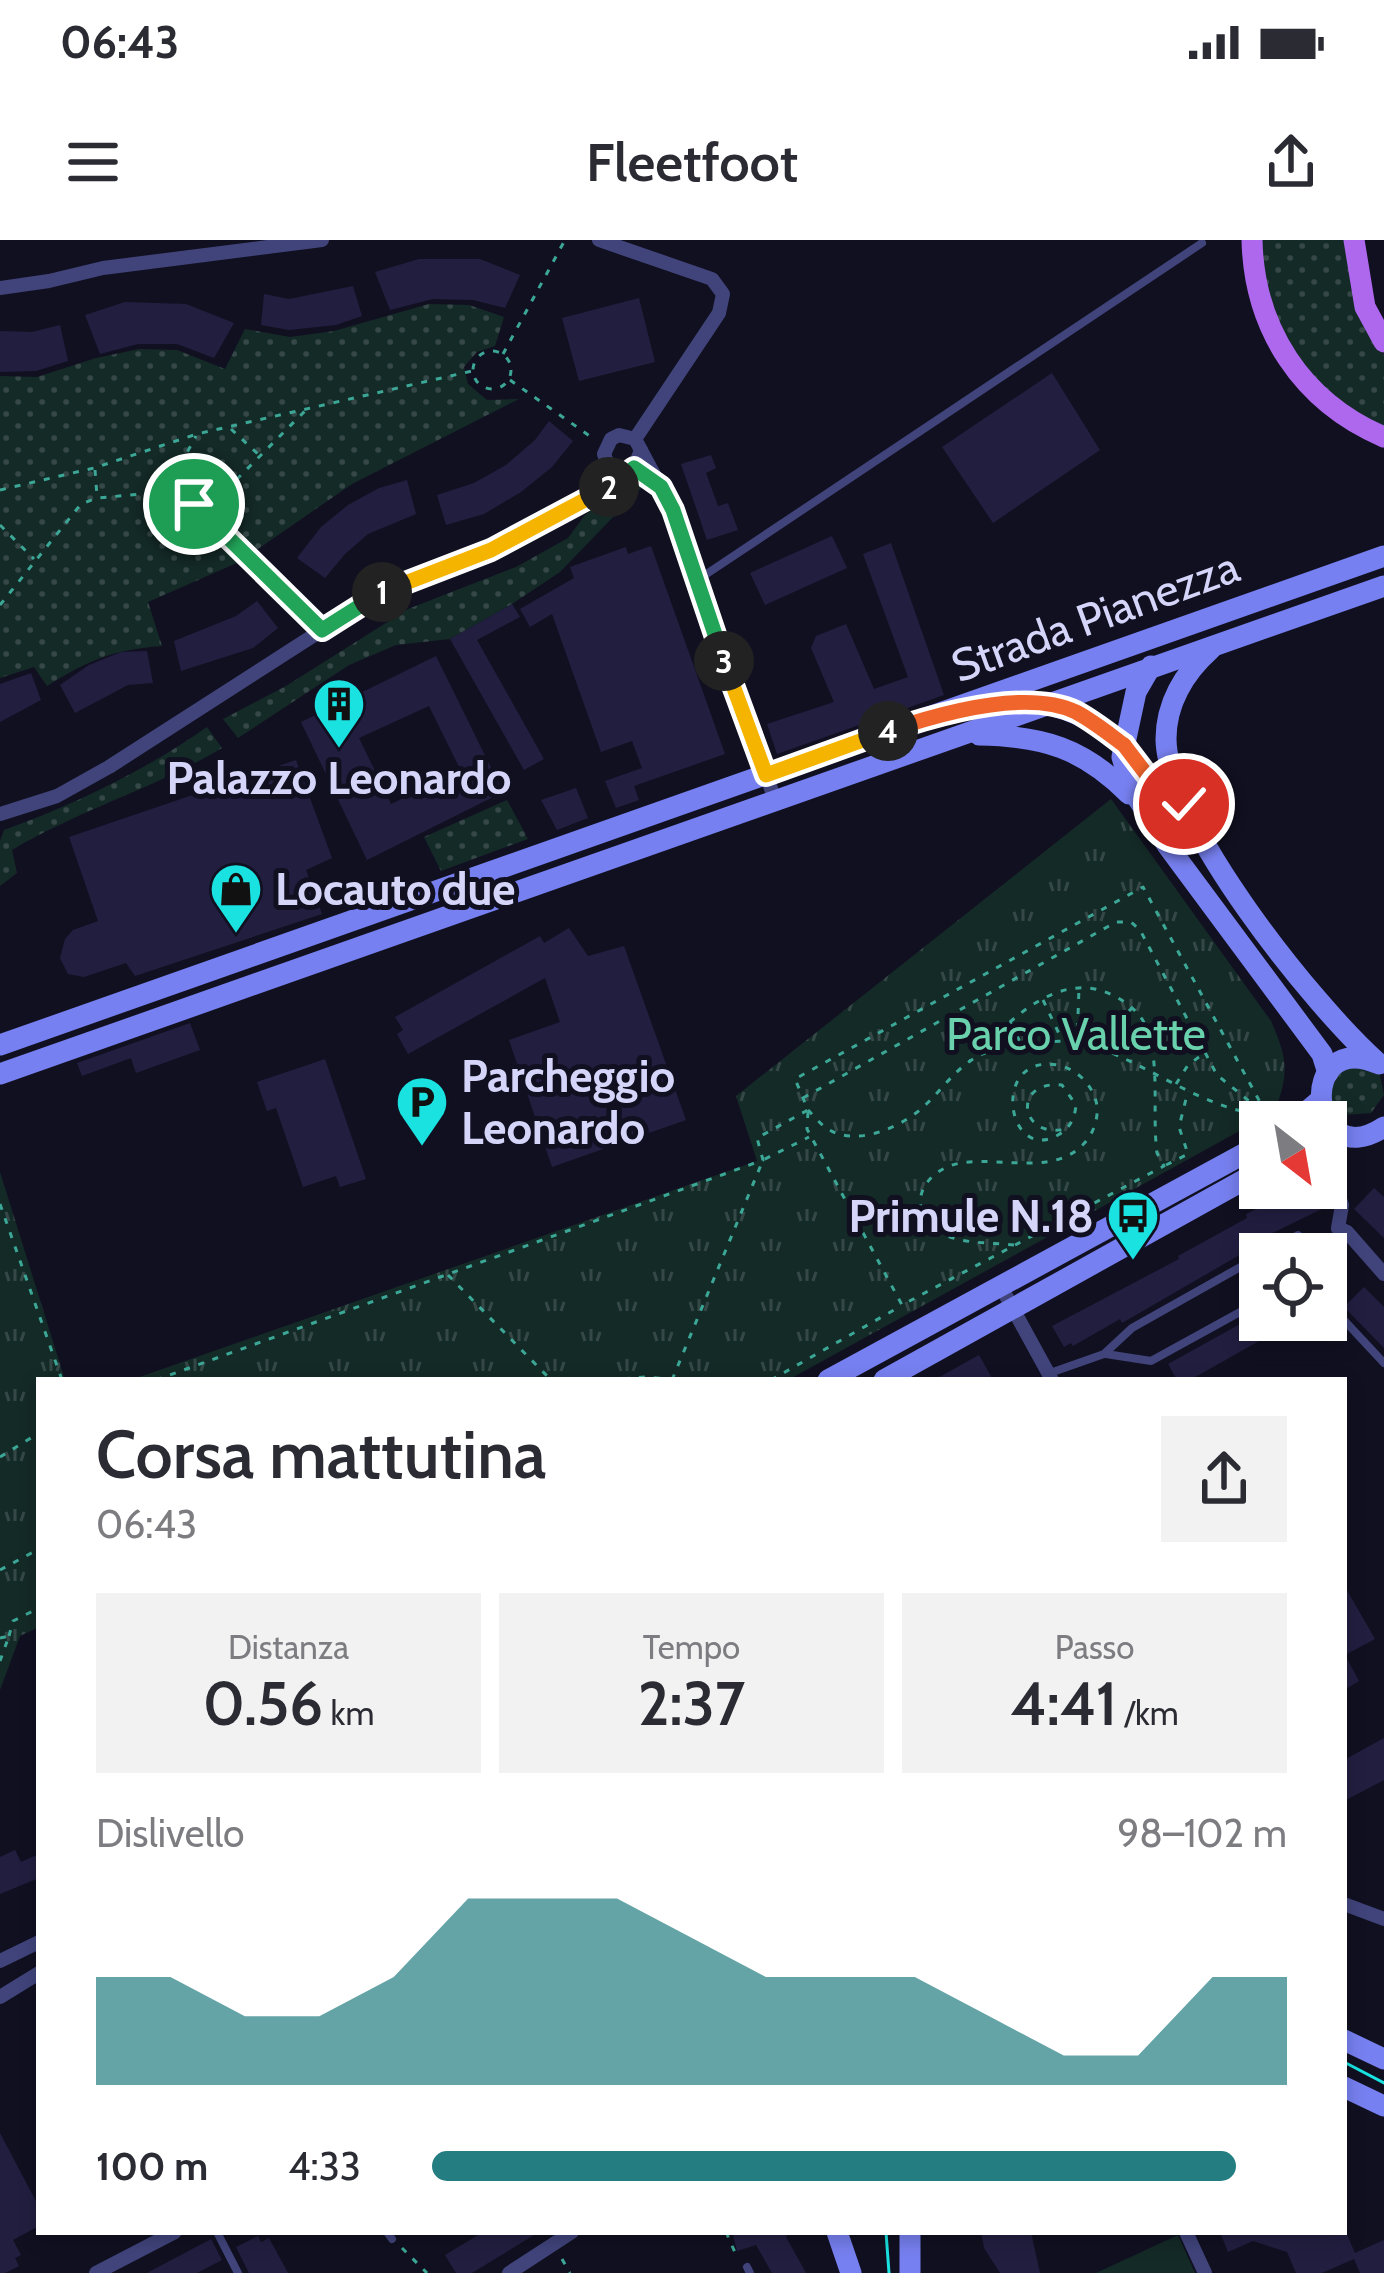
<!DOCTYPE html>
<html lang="it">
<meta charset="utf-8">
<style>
:root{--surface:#fff;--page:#f2f2f3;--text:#2b2b33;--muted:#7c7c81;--accent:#237d81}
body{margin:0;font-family:Cabin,sans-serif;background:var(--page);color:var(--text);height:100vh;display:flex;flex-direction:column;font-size:45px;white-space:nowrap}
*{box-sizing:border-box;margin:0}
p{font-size:39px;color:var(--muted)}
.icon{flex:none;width:66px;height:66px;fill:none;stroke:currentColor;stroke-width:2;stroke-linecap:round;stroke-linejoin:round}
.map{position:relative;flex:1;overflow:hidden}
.panel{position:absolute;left:36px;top:1137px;width:1311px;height:858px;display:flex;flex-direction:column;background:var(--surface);border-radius:0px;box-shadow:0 6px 18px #0003}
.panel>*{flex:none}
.needle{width:78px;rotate:149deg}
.fabs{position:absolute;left:1239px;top:861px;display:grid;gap:24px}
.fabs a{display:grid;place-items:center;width:108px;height:108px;border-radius:0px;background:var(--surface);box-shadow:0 6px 18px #0003;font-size:60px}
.pin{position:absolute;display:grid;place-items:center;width:102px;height:102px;color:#fff;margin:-51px;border:6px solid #fff;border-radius:50%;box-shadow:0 3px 12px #0007}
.km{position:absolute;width:60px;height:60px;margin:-30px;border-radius:50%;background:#222;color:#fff;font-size:33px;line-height:60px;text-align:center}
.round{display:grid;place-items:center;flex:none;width:126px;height:126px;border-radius:0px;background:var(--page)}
.summary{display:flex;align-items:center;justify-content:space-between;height:204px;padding:0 60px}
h1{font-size:66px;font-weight:600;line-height:90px}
.metrics{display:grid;grid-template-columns:repeat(3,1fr);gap:18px;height:204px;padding:12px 60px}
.metrics div{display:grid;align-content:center;border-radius:0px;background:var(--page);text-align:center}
.metrics b{font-size:60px;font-weight:600}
.metrics small{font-size:33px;font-weight:400}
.metrics p{font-size:33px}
.chart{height:336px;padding:24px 60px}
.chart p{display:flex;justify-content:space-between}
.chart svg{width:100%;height:216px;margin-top:12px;fill:var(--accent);opacity:.7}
ul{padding:0 60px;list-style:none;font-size:39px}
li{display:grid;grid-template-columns:192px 144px 1fr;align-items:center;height:90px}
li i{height:30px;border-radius:15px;background:var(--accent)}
.status{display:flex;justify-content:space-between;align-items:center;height:84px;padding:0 60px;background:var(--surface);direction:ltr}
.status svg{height:33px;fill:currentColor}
header{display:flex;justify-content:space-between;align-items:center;height:156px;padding:0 60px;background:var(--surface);font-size:54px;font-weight:600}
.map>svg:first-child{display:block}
.grass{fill:url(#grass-dots)}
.park{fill:url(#park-tufts)}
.garden{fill:#142a27}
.building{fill:#221e40;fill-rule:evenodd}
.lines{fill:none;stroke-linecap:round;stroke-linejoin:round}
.path{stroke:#3ca796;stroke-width:3;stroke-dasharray:6 9;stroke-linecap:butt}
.lane{stroke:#40447b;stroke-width:8}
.street{stroke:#40447b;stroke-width:14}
.secondary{stroke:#7780f0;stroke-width:21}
.primary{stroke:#ae68ee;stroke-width:21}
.tram{stroke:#19e2e1;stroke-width:3}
.split-1-casing{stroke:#fff;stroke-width:24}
.split-2-casing{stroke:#fff;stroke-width:24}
.split-3-casing{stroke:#fff;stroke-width:24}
.split-4-casing{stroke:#fff;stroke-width:24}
.split-5-casing{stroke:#fff;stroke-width:24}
.split-6-casing{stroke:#fff;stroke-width:24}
.split-1{stroke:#22a559;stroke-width:15}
.split-2{stroke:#f5b400;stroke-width:15}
.split-3{stroke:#22a559;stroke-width:15}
.split-4{stroke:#f5b400;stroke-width:15}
.split-5{stroke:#f0652b;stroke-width:15}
.split-6{stroke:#f0652b;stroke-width:15}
.labels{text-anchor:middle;stroke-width:10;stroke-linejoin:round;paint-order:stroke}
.street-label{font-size:45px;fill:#d5d5fa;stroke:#111021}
.poi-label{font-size:45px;font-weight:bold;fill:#d5d5fa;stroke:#111021;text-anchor:start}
.park-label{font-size:45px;fill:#69d2ad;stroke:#111021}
</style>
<div class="status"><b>06:43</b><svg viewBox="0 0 49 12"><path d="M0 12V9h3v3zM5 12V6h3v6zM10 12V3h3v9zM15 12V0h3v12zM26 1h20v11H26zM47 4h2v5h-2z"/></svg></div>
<header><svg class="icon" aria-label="menu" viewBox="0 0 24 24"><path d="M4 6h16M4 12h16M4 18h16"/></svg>Fleetfoot<svg class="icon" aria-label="share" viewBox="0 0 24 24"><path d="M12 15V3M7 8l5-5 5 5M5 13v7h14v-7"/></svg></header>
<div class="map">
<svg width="1384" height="2033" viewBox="0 0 1384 2033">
<defs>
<pattern id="grass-dots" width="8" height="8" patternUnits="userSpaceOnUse" patternTransform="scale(3)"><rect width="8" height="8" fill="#142a27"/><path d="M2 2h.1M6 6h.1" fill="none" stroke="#354847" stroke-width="1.8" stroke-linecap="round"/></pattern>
<pattern id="park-tufts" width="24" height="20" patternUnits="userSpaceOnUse" patternTransform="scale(3)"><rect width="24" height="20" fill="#142a27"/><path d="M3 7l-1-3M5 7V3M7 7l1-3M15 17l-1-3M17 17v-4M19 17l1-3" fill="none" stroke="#354847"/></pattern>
</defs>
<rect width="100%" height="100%" fill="#111021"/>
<!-- grass -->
<g class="grass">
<polygon points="1261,0 1346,0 1351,47 1358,71 1384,115 1384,187 1341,165 1295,118 1268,62"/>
<path d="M429,64L469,65L504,77L495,106L477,112L464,127L468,144L487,160L519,159L352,244L239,322L148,362L162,406C112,410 89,420 47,446L34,427L0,438V136L37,137L96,118L139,109L177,110L225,129L245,89L290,97L334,91Z"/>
<polygon points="632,241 644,245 560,332 512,364 450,399 396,405 349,425 238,498 223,479 286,446 408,369 516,327 568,298 585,275"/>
<path d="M207,487L222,508C155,548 79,570 12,610L17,633L0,646V601L4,590C74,565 146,530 207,487Z"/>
<polygon points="507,560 528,599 441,631 424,597"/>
<polygon points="1343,823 1379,831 1384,855 1371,873 1345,875 1331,863 1330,836"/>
</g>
<!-- park -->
<g class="park">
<path d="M1111,559L1271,781C1287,818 1290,833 1274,872L788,1140H131L757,921L736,856Z"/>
<polygon points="0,932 65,1140 39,1140 39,1387 20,1396 0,1450"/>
</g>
<!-- garden -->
<polygon class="garden" points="1178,1995 1195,2033 1096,2033"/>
<!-- building -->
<g class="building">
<polygon points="419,19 480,19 520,35 505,68 473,60 433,59 390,70 375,32"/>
<polygon points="353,46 362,76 336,85 289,90 261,85 264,54 289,59"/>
<polygon points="639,58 655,122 579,141 562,78"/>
<polygon points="125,62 186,64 234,83 214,118 177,104 138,104 100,114 85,75"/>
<polygon points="60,85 68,121 36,131 0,132 0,91 32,92"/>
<polygon points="1052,133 1100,210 993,283 942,207"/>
<polygon points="549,181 573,201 552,227 521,252 484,274 446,285 437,255 474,243 506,225 535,200"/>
<polygon points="711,215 716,228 706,233 718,266 728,263 738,290 707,300 681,224"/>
<polygon points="407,240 416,274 368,294 345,314 325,338 297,318 321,287 348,265 379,248"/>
<polygon points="832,296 847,328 765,365 750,333"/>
<polygon points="891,303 944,455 777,514 767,484 834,462 811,408 816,396 846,384 874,449 908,437 863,314"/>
<polygon points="651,306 725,514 634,546 639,560 616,568 605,541 642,528 632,501 601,512 552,374 530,387 520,369 574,338 570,327 626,307 628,314"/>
<polygon points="257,361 278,388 253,408 181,431 174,401 236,376"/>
<polygon points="512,364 520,377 477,400 544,519 524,530 450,399"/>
<polygon points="147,411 153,443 128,445 75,473 60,445 89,425 121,412"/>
<path d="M436,416L503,552L367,620L301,482ZM429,466L461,531L391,564L359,498Z"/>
<polygon points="31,433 41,460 0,482 0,444"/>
<polygon points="296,520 332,618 306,630 322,674 135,736 126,723 84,737 68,734 60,718 65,699 73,690 98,681 69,597"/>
<polygon points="576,548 588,578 557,590 541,560"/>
<polygon points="569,688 588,716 624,706 686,880 552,927 509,800 560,782 545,738 408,814 397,794 403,790 395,777 540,696 544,703"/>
<polygon points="190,783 200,810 136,833 131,818 82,836 77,823"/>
<polygon points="325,819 366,939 340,947 336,936 303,947 276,868 267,871 257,842"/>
<polygon points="1300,948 1324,948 1330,965 1260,999 1262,1002 1122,1083 1120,1079 1073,1106 1071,1103 1064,1107 1052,1086 1179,1019 1178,1016 1247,978 1246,974"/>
<polygon points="1374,948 1384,957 1384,998 1354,969"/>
<polygon points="1364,1047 1384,1067 1384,1108 1344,1067"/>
<polygon points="1260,1073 1260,1080 1288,1080 1266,1093 1268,1096 1190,1140 1177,1140 1168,1124"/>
<polygon points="979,1115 993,1140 934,1140"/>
<polygon points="1344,1345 1375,1399 1345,1415 1359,1441 1344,1450"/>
<polygon points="1384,1498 1384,1540 1344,1561 1344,1520"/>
<polygon points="15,1610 21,1622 39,1614 39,1638 0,1654 0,1617"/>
<polygon points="0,1893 39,1967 39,1986 13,2000 21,2015 15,2018 19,2026 5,2033 0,2033"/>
<polygon points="483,1992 539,1992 472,2033 456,2033 445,2015"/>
<polygon points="732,1992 789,1992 786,1997 806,2033 772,2033 756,2005 737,2011"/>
<polygon points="981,1992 1031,1992 1040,2033 1000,2033 984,2008"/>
<polygon points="1220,1992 1346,1992 1355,2013 1384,2000 1384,2033 1360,2033 1354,2019 1322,2033 1296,2033 1287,2012 1253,2001 1228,2012"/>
<polygon points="258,1996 261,2002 269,1998 288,2033 249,2033 236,2007"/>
<polygon points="211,1999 222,2020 197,2033 147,2033"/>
</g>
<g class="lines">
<!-- path -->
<g class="path">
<circle cx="492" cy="130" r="19"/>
<polyline points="503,114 565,0"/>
<polyline points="510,140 594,199"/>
<polyline points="231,189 259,215"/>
<polyline points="95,230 97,256"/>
<polyline points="0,250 94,228 197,194 472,131"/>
<polyline points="166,251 196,196"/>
<polyline points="222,263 227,295"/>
<polyline points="195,265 312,380"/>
<polyline points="0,285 34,319"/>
<polyline points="0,365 81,264 97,258 165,252 194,264 221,261 234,242 307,169"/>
<polyline points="1043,760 1062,800"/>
<polyline points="1010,782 1022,806"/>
<polyline points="1096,803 1132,768"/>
<polyline points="1077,804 1079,748"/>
<polyline points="1115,815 1147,792"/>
<polyline points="1176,844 1188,825 1206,812"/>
<polyline points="803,858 1116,682 1131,682 1140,690 1217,835 1265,874"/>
<path d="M808,870C814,876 821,885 828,889C855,907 900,888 922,868C948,845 962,815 1002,808C1031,803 1065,797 1093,806C1149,824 1204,870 1265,875"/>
<path d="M808,872L807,889L902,1065L1164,926L1157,913C1152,875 1160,829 1148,792C1143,776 1132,766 1118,758C1060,724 1007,783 969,822"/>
<polyline points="1166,925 1188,914 1179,887 1188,851"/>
<polyline points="0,964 62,1140"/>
<path d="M1014,1005C990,1002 953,1005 934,988C904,962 928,928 961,923C1005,916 1061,939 1090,896C1096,885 1099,873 1096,861C1091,843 1076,829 1058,825C989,813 1007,925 1058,895C1070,889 1075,877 1076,865L1062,845C1011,840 1020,900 1066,889"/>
<polyline points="448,1035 551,1140"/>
<polyline points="156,1140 763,920 757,898 808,870 795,839 1143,647 1267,875"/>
<polyline points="609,1140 645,1137 679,1140"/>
<polyline points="672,1140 763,920 809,897"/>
<polyline points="771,1140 901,1066"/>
<polyline points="0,1217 39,1193"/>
<polyline points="0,1330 39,1309"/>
<polyline points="9,1396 13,1381 39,1368"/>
<polyline points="0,1398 9,1396 0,1421"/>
<polyline points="726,1992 737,2017"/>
<polyline points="402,2008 427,2033"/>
<polyline points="562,2019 570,2033"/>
</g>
<!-- lane -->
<g class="lane">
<polyline points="696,341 1202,3"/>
<polyline points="1338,988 1328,1063 1384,1123"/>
<polyline points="1264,1014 1298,995 1317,1011"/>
<polyline points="1106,1114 1151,1121 1260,1061"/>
<polyline points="1050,1133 1104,1114 1132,1088 1260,1016"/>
<polyline points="217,1992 238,2033"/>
<polyline points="387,1992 392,1999"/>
<polyline points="747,2027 750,2033"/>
</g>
<!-- street -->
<g class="street">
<polyline points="599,0 712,39 723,54 719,73 635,199"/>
<polyline points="0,48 49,41 103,28 322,0"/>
<polyline points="587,257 608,225 604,214 611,199 619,195 635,199 673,270 775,560"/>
<polyline points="0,574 57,556 109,527 378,354 491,310 603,253 625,232 634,228 641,210"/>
<polyline points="1326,921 1342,965 1338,988 1347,992 1384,1034"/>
<polyline points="1000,1045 1052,1140"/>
<polyline points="1344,1664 1384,1679"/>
<polyline points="0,1721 39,1702"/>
<polyline points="0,1757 39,1733"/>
<polyline points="1186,1992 1205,2033"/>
<polyline points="96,2033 175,1992"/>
<polyline points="509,2033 572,1992"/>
</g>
<!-- secondary -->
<g class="secondary">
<path d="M1210,410C1184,433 1166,464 1166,499C1167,583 1314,766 1377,822"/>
<polyline points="1151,426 1136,452 1122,517 1131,548 1167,605 1322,814 1328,833"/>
<path d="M1049,465C1114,480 1138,524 1176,573"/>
<path d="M979,495C1043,496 1083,508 1129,554"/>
<polyline points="0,805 1384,316"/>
<path d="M1379,824C1295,787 1308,937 1384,887"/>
<polyline points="0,834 1384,346"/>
<polyline points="1294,882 1319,861"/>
<polyline points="828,1140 1260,905"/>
<polyline points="884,1140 1260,931"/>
<polyline points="1344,1800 1384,1819"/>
<polyline points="1344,1847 1384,1866"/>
<polyline points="837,1992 851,2033"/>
<polyline points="910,1992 910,2033"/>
</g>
<!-- primary -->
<g class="primary">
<path d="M1252,0C1254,89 1302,162 1384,197"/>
<polyline points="1354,0 1365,67 1384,102"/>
</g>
<!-- tram -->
<g class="tram">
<polyline points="1344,1822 1384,1843"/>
<polyline points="886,1992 889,2033"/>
</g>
</g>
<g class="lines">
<!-- split-1 casing -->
<g class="split-1-casing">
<polyline id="split-1" points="194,264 322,390 382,352"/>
</g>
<!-- split-2 casing -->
<g class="split-2-casing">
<polyline id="split-2" points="382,352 491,310 609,247"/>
</g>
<!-- split-3 casing -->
<g class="split-3-casing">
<polyline id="split-3" points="609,247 634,228 661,247 673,270 724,421"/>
</g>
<!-- split-4 casing -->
<g class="split-4-casing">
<polyline id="split-4" points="724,421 766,535 888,491"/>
</g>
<!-- split-5 casing -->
<g class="split-5-casing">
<path id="split-5" d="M888,491C938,474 1026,448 1076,472C1093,481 1109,494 1124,505"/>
</g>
<!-- split-6 casing -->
<g class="split-6-casing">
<polyline id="split-6" points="1124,505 1175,572 1198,595 1184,564"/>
</g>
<!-- split-1 -->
<use href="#split-1" class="split-1"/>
<!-- split-2 -->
<use href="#split-2" class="split-2"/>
<!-- split-3 -->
<use href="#split-3" class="split-3"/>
<!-- split-4 -->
<use href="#split-4" class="split-4"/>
<!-- split-5 -->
<use href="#split-5" class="split-5"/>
<!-- split-6 -->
<use href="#split-6" class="split-6"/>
</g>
<!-- icons -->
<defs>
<g id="building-pin" transform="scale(2.7)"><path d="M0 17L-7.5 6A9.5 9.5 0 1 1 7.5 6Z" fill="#19e2e1" stroke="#111021"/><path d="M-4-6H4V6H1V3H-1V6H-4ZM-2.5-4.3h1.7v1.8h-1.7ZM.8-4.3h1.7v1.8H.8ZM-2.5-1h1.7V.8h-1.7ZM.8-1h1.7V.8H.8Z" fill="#111"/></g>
<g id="shop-pin" transform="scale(2.7)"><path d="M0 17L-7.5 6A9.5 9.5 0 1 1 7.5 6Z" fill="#19e2e1" stroke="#111021"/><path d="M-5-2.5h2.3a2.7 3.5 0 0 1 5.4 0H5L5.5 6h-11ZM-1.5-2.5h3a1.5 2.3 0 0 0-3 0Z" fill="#111"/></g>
<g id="parking-pin" transform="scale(2.7)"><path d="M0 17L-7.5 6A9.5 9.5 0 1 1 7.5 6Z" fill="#19e2e1" stroke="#111021"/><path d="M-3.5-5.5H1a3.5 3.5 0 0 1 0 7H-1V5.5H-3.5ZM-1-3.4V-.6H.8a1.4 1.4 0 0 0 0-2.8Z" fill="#111"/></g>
<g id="bus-pin" transform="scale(2.7)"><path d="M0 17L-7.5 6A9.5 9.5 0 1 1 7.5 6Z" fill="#19e2e1" stroke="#111021"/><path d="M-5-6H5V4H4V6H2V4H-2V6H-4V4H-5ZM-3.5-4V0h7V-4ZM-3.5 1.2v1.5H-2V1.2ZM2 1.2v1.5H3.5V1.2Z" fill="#111"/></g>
</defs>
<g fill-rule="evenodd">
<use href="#building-pin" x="339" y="464"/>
<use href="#shop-pin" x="236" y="649"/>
<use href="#parking-pin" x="422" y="862"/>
<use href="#bus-pin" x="1133" y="976"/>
</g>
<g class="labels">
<!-- street labels -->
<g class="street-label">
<text transform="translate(1095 376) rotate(-20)" y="16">Strada Pianezza</text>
</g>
<!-- poi labels -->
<g class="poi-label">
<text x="339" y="554" text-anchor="middle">Palazzo Leonardo</text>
<text x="275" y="665">Locauto due</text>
<text x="461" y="852">Parcheggio<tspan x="461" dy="52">Leonardo</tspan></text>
<text x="1094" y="992" text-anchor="end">Primule N.18</text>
</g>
<!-- park labels -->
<g class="park-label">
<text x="1076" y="810">Parco Vallette</text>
</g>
</g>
</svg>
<div class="fabs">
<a><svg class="needle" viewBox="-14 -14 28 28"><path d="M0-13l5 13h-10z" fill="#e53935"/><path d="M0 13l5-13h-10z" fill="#7c7c81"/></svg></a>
<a><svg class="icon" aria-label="locate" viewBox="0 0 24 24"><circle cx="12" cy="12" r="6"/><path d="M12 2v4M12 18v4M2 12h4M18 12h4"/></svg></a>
</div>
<div class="pin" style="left:194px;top:264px;background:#1e9e55"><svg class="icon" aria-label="arrive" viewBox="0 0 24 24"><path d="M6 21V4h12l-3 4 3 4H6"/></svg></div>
<div class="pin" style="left:1184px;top:564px;background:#d93025"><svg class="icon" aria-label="check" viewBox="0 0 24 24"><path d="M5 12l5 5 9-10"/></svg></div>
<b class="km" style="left:382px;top:352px">1</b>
<b class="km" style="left:609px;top:247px">2</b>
<b class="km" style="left:724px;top:421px">3</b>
<b class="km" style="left:888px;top:491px">4</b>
<section class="panel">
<div class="summary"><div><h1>Corsa mattutina</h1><p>06:43</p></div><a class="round"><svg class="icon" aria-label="share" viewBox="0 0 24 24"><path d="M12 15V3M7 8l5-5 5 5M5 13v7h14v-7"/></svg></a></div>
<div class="metrics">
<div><p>Distanza</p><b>0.56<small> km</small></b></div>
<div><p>Tempo</p><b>2:37</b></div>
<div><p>Passo</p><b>4:41<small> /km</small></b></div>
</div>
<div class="chart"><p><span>Dislivello</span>98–102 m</p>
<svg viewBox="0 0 160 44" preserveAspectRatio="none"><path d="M0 44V22L10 22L20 30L30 30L40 22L50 6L60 6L70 6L80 14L90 22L100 22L110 22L120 30L130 38L140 38L150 22L160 22V44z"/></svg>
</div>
<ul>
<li><b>100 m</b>4:33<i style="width:94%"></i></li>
</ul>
</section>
</div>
